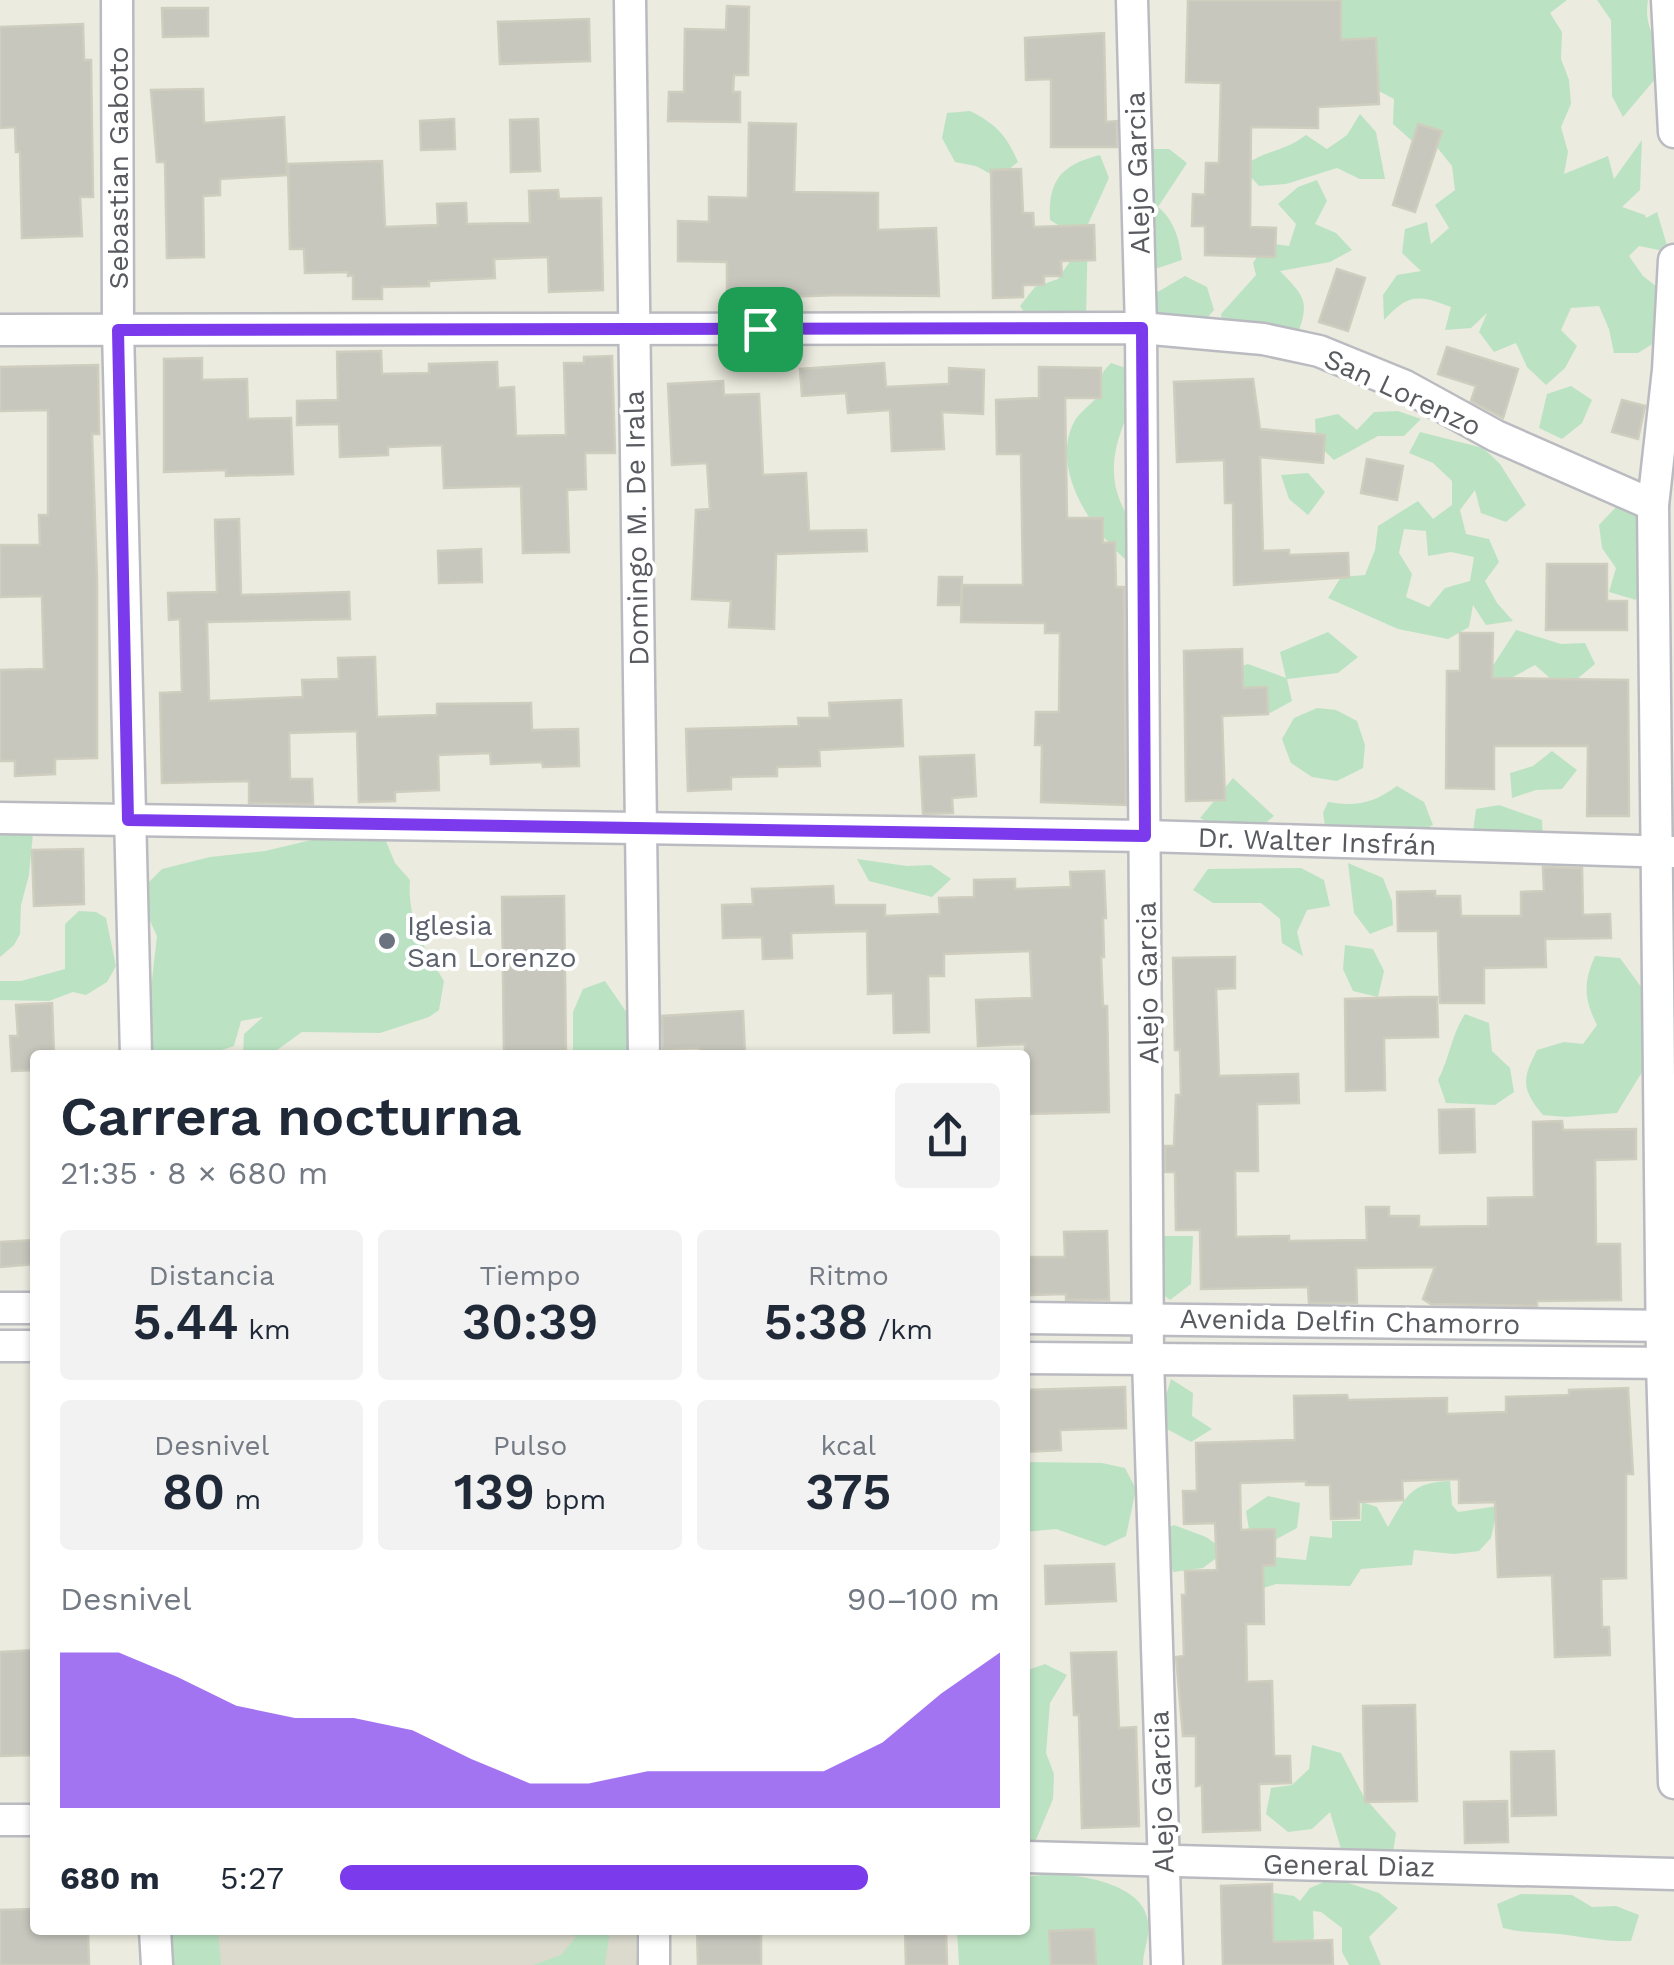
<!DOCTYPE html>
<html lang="es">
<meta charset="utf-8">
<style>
:root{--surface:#fff;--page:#f2f2f3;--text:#1f2937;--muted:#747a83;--accent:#7c3aed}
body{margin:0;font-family:"Work Sans",sans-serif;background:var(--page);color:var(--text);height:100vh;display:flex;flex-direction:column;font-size:38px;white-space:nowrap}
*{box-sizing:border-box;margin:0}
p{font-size:32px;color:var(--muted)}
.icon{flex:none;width:55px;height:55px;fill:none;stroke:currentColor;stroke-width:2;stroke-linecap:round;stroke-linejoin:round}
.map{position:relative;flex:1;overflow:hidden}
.panel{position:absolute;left:30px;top:1050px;width:1000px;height:885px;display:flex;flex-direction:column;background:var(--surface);border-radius:10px;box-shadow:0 2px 8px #0004}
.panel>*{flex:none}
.pin{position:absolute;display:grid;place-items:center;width:85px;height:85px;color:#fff;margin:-42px;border-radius:20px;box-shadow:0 5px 15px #0006}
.round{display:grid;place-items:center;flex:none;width:105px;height:105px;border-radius:10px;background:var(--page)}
.summary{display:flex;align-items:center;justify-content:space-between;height:170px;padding:0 30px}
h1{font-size:55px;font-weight:600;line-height:75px}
.metrics{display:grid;grid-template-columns:repeat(3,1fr);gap:15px;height:170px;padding:10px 30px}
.metrics div{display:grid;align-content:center;border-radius:10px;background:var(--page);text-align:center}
.metrics b{font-size:50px;font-weight:600}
.metrics small{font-size:28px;font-weight:400}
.metrics p{font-size:28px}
.chart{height:280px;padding:20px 30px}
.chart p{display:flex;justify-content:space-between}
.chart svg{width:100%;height:180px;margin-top:10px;fill:var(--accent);opacity:.7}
ul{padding:0 30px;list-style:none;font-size:32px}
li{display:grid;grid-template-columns:160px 120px 1fr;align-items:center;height:75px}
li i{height:25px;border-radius:12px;background:var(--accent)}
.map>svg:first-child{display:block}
.education{fill:#dbdacd}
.green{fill:#bbe3c3;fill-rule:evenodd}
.building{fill:#c8c7be;stroke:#cfcdbe;stroke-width:2.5}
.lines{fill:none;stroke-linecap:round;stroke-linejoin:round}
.minor-casing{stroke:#babbc1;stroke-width:35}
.minor{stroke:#fff;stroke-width:30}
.route-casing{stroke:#fff;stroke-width:20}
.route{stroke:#7c3aed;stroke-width:12}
.worship-dot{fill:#6b7280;stroke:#fff;stroke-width:4}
.labels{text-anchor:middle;stroke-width:8;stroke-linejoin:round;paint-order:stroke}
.street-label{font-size:28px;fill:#585a60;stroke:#fff}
.worship-label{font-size:28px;fill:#5b616d;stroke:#fff;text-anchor:start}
</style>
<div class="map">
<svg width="1674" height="1965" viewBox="0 0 1674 1965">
<rect width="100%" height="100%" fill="#ebebdf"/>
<!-- education -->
<polygon class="education" points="171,1930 636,1930 637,1965 172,1965"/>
<!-- green -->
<g class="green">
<path d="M1341,0H1567L1550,13L1562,32L1561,59L1569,80L1571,104L1561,127L1568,152L1564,174L1608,156L1614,179L1642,140L1640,190L1622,207L1645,215L1646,218L1657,212L1669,252L1639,246L1629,256L1643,276L1662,291L1655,315L1659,340L1638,353H1614L1609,329L1599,306L1571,308L1561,330L1577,346L1565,368L1546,385L1527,367L1516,343L1494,352L1479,332L1487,313L1471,328L1445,330L1451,307C1418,294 1408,294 1384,320L1383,295L1397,275L1421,271L1402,253L1405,229L1427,222L1431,244L1449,228L1435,205L1455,190L1452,166L1436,146L1411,140L1393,124L1394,99L1371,87L1352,43L1328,36L1339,15Z"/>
<path d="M1597,0H1648C1644,23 1653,38 1666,57L1656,78L1623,117L1612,96L1611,20Z"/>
<path d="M970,111C995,123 1007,136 1018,162L998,178L976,166L955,162L942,138L947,113Z"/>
<path d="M1360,114L1376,132L1385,179H1360L1337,168L1286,184L1259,186L1242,167C1266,149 1282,153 1306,135L1327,149L1347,135Z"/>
<path d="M1144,149H1169L1187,163L1158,207C1175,221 1179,239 1182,260L1158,268L1134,262Z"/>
<path d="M1100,155L1109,178L1088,224L1086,320L1035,327L1020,306L1035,287L1058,279L1073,257L1071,233L1050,220C1048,180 1061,165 1100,155Z"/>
<path d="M1317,180L1327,201L1315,224L1336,233L1352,250L1330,262L1280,271C1305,297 1310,301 1297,336L1225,338L1221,314L1256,275L1253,263L1266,243L1289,246L1296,224L1278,204L1298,187Z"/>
<polygon points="1185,276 1207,287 1214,310 1197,329 1170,329 1133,296 1156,293"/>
<path d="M1111,363L1129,369L1142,390C1123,418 1107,458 1117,492C1121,507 1131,522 1137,537L1125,559C1091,529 1050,469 1074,422C1080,411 1093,403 1101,393C1098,379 1101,373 1111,363Z"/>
<polygon points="1571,386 1592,400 1582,423 1562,439 1539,428 1547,394"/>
<polygon points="1398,411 1421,419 1404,436 1378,436 1334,460 1316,443 1315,419 1338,414 1357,430 1374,412"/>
<path d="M1420,432L1483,448L1500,464L1526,505L1506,522L1481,513L1475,490L1460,510L1466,534L1489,539L1499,562L1485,581L1497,603L1513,621L1486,625L1473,605L1469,627L1448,639L1398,629L1328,598L1341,577L1365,575L1375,550L1378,526L1418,501L1433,519L1452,505V481L1433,463L1409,453ZM1404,529L1426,531L1428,556L1451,552L1474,557L1470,581L1445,588L1429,607L1406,597L1412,574L1399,553Z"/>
<polygon points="1308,473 1325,492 1308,515 1289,499 1281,475"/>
<polygon points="1640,501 1637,551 1644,575 1636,600 1609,592 1616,568 1602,548 1599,525 1616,507"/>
<polygon points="1516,630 1561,644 1585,643 1595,664 1576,680 1551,679 1535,665 1511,678 1487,683 1467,672 1494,664"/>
<polygon points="1328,632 1358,657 1338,673 1287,679 1292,701 1268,714 1244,711 1225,671 1248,664 1286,678 1280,652"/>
<polygon points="1317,708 1336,710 1357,721 1365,745 1363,768 1337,781 1312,777 1291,763 1282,739 1294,718"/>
<polygon points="1552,751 1577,770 1562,789 1536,790 1512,798 1510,773 1533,766"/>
<path d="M1233,778L1274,816C1247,840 1230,834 1200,818Z"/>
<path d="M1397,786L1424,802L1433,825C1400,845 1361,833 1325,826L1323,813L1328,802C1356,807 1374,803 1397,786Z"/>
<polygon points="1499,805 1542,820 1543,844 1472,839 1476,809"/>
<polygon points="34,823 29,875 21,905 20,934 14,945 0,957 0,827"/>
<path d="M337,834H361L386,841L395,863L410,880C407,920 424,948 444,981L439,1010L429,1017L380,1033L302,1032L270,1055H243L244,1034L263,1017L241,1021L234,1046L206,1055H147L148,1015L157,936L146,912L144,887L162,869L210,857L265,851Z"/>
<polygon points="857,859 907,866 931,865 951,879 932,897 869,881"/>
<polygon points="1348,863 1383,878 1392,901 1393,925 1370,934 1354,913"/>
<polygon points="1301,868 1324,880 1330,906 1307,910 1297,932 1303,956 1282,943 1280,919 1261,903 1213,903 1193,890 1208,869"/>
<polygon points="79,911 96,912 106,918 116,966 107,982 86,995 73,992 49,1001 0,1000 0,981 21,981 65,969 65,924"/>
<polygon points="1345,945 1373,949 1384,971 1378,997 1353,991 1343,969"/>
<path d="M1595,956L1620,958L1649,998L1650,1059L1617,1113L1566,1117L1543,1115C1521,1089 1522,1079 1537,1050L1564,1042L1583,1044L1597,1025C1584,999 1583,983 1595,956Z"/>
<polygon points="605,981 627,1013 635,1055 573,1055 573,1012 583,989"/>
<path d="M1465,1014L1489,1023L1492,1051L1510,1068L1514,1092L1495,1105L1446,1103L1438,1080C1450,1057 1451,1036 1465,1014Z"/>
<polygon points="1161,1236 1193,1236 1191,1284 1170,1300 1149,1283"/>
<polygon points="1171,1379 1193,1393 1192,1416 1212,1429 1191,1442 1167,1429 1164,1402"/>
<polygon points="1025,1462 1102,1463 1125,1468 1136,1489 1126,1536 1105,1546 1056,1529 1025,1532"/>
<path d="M1450,1481L1452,1505L1458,1512L1498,1506L1491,1538L1479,1551L1454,1554L1414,1550L1412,1565L1361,1569L1350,1586L1276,1584L1251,1592L1260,1556L1306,1560L1310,1536L1332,1538V1521H1361L1362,1502L1377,1507L1388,1527C1406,1496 1411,1482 1450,1481Z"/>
<polygon points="1268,1496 1300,1503 1297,1528 1275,1540 1250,1536 1246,1511"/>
<polygon points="1174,1525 1206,1537 1226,1551 1203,1568 1173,1572 1167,1552 1167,1528"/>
<polygon points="1045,1664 1067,1675 1050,1703 1046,1753 1054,1774 1053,1799 1033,1847 1025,1844 1025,1671"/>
<polygon points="1312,1745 1341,1753 1364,1797 1396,1833 1392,1858 1344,1859 1330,1812 1312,1829 1288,1832 1266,1814 1271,1788 1292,1785 1309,1769"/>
<path d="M1049,1874C1078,1874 1139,1883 1147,1917C1152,1934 1143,1948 1143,1965H959L957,1930H1025V1877Z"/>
<polygon points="1333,1878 1379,1893 1398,1908 1369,1937 1381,1965 1349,1965 1342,1952 1342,1928 1321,1912 1313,1911 1314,1937 1305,1961 1277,1965 1263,1956 1268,1892 1294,1896 1300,1901 1310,1888"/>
<path d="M1521,1894L1572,1895L1592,1907L1616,1906L1639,1915L1631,1941C1606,1942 1584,1937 1559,1934C1539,1932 1522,1933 1503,1928L1497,1904Z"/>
<polygon points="170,1930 218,1930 221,1965 174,1965"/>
<polygon points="564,1930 610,1930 605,1965 533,1965 561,1955 576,1937"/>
</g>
<!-- building -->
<g class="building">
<polygon points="1188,0 1341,0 1341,40 1376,38 1379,104 1318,107 1318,128 1251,127 1250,227 1276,228 1275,257 1205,255 1205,226 1192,226 1193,194 1205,195 1206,163 1219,163 1221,83 1186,82"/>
<polygon points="727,6 749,7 748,75 734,75 733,92 740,92 740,122 668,121 669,92 684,92 685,29 726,30"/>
<polygon points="162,8 208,8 208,36 163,37"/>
<polygon points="589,19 590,61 500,64 498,22"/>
<polygon points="83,24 84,60 91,60 93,197 80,197 82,236 22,238 20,152 16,152 15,127 0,128 0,27"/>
<polygon points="1104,33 1106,122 1117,121 1117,147 1051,147 1051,79 1026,80 1025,38"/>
<polygon points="203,89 204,123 284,117 287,175 220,179 220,195 203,196 204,257 167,258 165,162 157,162 151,90"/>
<polygon points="454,119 455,149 421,150 420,121"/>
<polygon points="538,119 540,171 511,172 510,120"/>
<polygon points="749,123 796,124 794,192 878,193 878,230 936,228 939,296 838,295 783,297 783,302 727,302 727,262 678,261 678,221 709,222 709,197 748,198"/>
<polygon points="1418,124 1442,131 1415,212 1393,205"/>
<polygon points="382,161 385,227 438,225 437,204 466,203 467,224 530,223 529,191 558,190 559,199 601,198 603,290 549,292 548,257 494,259 495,278 429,281 429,286 382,287 382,299 353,299 353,275 348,276 348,272 305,273 304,249 290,249 288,164"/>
<polygon points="1021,169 1023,213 1033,213 1034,227 1094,225 1095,260 1061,261 1062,276 1044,276 1044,285 1023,285 1023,297 993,298 991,170"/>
<polygon points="1337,269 1365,278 1348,331 1319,322"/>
<polygon points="1447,347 1518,369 1503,418 1471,401 1476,386 1438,374"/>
<polygon points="381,351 382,374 429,373 429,364 497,362 498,388 514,387 516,436 566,435 564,363 584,363 584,357 612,356 615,453 585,453 586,489 567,490 569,552 523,553 521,486 444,488 442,445 388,447 388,455 340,457 339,424 297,425 297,401 338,400 337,352"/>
<polygon points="202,358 202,380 247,379 248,419 291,418 293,474 226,476 226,470 164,472 164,359"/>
<polygon points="884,363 886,387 949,384 949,368 984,370 983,414 942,412 944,449 892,451 890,410 848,413 846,393 802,396 800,369"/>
<polygon points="98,365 99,434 92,434 97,580 97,758 55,759 55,774 15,776 15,761 0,761 0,670 44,669 42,596 0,597 0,545 40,545 39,515 48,515 48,410 0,411 0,367"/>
<polygon points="1039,367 1101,368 1101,398 1065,398 1067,518 1103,518 1103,543 1115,542 1116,587 1124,587 1126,805 1041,802 1042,745 1035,745 1036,712 1059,712 1060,633 1045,633 1045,623 961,622 962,585 1023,585 1021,454 997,454 996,400 1039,398"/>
<polygon points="1253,379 1260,429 1325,435 1323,463 1260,457 1263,551 1289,550 1289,555 1348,553 1349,577 1234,585 1233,503 1225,503 1224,460 1177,462 1174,382"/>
<polygon points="723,381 724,395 759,394 763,475 806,473 809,531 866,530 867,551 776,554 774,629 729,627 731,601 692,599 696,510 710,509 707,463 672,465 668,384"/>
<polygon points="1622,400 1645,406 1638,439 1612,432"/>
<polygon points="1367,459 1403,466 1397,500 1361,493"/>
<polygon points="239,519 241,595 349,592 350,619 207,622 209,701 303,697 302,680 339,679 338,658 375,657 377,717 437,715 437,704 531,703 532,730 578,729 579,766 543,767 542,762 491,764 490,753 438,755 439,790 395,792 395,801 359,802 357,731 289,733 290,779 312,779 313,804 249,803 249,781 162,783 160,693 182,692 180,619 169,620 168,593 217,592 215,520"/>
<polygon points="481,549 482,582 439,583 438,551"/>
<polygon points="1547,564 1607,564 1607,601 1627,601 1627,630 1546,630"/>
<polygon points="939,577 962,577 961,605 938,605"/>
<polygon points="1460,633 1493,633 1492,678 1628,680 1629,816 1587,816 1588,746 1494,746 1494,789 1446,788 1447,671 1460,671"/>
<polygon points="1242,649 1243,688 1267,687 1268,714 1222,716 1225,800 1186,801 1184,651"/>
<polygon points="901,700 903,746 819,750 820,766 777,767 777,776 731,777 731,789 688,791 686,729 799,726 798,718 830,718 829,703"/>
<polygon points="974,755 976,796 952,798 953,813 923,814 920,757"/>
<polygon points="83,849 84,904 34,906 32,850"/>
<polygon points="1543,867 1582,868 1583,915 1610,914 1611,938 1545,939 1546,967 1484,968 1484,1003 1440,1003 1438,931 1398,931 1397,892 1435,891 1435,896 1460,896 1461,916 1521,916 1521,892 1544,891"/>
<polygon points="1104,871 1106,918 1103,918 1104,957 1101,957 1103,1006 1107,1006 1109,1112 1025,1114 1025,1044 978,1046 976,1000 1032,998 1030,951 944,954 944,976 928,976 929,1032 894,1033 893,993 868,994 867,931 791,933 792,958 763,959 762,937 723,938 722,905 753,904 752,889 833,886 834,905 885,905 885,916 940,914 939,898 974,897 974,880 1015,879 1015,889 1071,887 1070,872"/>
<polygon points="564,896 566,1055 504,1055 502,897"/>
<polygon points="1235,957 1235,988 1216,989 1219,1076 1298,1074 1299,1103 1257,1104 1258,1171 1235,1171 1236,1237 1289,1236 1289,1241 1367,1240 1366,1207 1389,1207 1389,1216 1419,1216 1419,1227 1488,1226 1488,1198 1534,1197 1533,1122 1562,1121 1563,1130 1636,1129 1636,1159 1595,1160 1596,1244 1620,1244 1621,1300 1537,1301 1537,1306 1431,1304 1423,1299 1435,1267 1356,1268 1357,1303 1309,1303 1308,1287 1201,1289 1200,1230 1176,1230 1175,1172 1165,1172 1165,1146 1174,1146 1176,1095 1181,1095 1180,1050 1175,1050 1173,958"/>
<polygon points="1406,997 1437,997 1438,1037 1384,1038 1385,1090 1346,1091 1345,999"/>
<polygon points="52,1003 54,1055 35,1055 35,1070 12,1071 10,1036 18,1036 16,1005"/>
<polygon points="743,1011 745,1055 699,1055 699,1048 663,1049 662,1016"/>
<polygon points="1474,1109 1475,1152 1440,1153 1439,1110"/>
<polygon points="1107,1231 1109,1300 1066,1300 1066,1294 1030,1295 1028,1257 1065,1257 1064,1232"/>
<polygon points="35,1240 35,1264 0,1267 0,1242"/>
<polygon points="1125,1387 1126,1428 1060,1430 1061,1450 1025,1452 1025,1390"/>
<polygon points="1628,1388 1633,1474 1626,1474 1626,1578 1601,1579 1602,1627 1609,1627 1610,1655 1555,1657 1552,1575 1498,1577 1495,1502 1459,1503 1459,1479 1402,1481 1403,1500 1359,1502 1359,1518 1331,1519 1330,1485 1306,1485 1306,1481 1240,1483 1241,1530 1275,1529 1275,1565 1263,1566 1264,1624 1246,1624 1247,1682 1272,1681 1274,1756 1290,1756 1291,1783 1259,1784 1260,1830 1203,1832 1202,1785 1196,1786 1196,1736 1183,1736 1176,1657 1184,1656 1182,1595 1186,1595 1185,1571 1217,1570 1215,1523 1184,1524 1183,1491 1197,1491 1196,1443 1295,1440 1294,1396 1347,1395 1348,1400 1447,1398 1447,1414 1506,1412 1506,1397 1569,1395 1569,1390"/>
<polygon points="1114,1564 1116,1601 1046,1604 1045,1566"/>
<polygon points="35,1650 35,1755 0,1756 0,1652"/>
<polygon points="1116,1652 1119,1728 1136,1727 1139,1826 1082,1828 1079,1715 1074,1715 1071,1653"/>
<polygon points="1415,1705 1417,1801 1365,1802 1363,1706"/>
<polygon points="1554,1751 1556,1815 1512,1816 1511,1752"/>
<polygon points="1507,1801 1508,1842 1465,1843 1464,1802"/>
<polygon points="1272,1884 1273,1942 1332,1940 1333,1965 1223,1965 1221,1886"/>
<polygon points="35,1909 35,1930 88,1930 89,1965 0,1965 0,1910"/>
<polygon points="1094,1929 1096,1965 1051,1965 1049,1931"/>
<polygon points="697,1930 761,1930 761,1965 698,1965"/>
<polygon points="905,1930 946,1930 947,1965 906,1965"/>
</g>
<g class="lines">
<!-- minor casing -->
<g class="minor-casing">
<g id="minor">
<polyline points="117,0 118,330 136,1055"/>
<polyline points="630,0 644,1055"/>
<polyline points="1132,0 1141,328 1148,1359 1167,1965"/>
<polyline points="1667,0 1674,132"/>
<polyline points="1674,260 1668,370 1653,505 1662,1363 1674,1783"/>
<polyline points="0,330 1141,328 1263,339 1319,351 1405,386 1496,436 1653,505"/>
<polyline points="0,818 1145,836 1674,852"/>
<polyline points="0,1308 35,1308"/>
<polyline points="1025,1318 1674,1326"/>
<polyline points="0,1346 35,1346"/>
<polyline points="1025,1358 1674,1363"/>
<polyline points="0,1820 35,1820"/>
<polyline points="1025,1857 1674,1874"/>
<polyline points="155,1930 157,1965"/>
<polyline points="654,1930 654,1965"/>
</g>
</g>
<!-- minor -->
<use href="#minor" class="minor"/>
</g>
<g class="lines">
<!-- route casing -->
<g class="route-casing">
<polygon id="route" points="1142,328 1145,836 128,820 118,330"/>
</g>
<!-- route -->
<use href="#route" class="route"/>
</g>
<!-- markers -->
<circle class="worship-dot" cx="387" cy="941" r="10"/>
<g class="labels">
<!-- street labels -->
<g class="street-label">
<text transform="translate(118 168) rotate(-90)" y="10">Sebastian Gaboto</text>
<text transform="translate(1137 173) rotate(-92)" y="10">Alejo Garcia</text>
<text transform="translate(1403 392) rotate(25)" y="10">San Lorenzo</text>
<text transform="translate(636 528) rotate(-91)" y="10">Domingo M. De Irala</text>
<text transform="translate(1317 841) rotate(2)" y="10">Dr. Walter Insfrán</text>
<text transform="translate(1147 983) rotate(-91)" y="10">Alejo Garcia</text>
<text transform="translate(1350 1321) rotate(1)" y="10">Avenida Delfin Chamorro</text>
<text transform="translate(1161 1792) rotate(-92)" y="10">Alejo Garcia</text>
<text transform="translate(1349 1865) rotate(1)" y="10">General Diaz</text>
</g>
<!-- worship labels -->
<g class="worship-label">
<text x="407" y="935">Iglesia<tspan x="407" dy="32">San Lorenzo</tspan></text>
</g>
</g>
</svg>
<div class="pin" style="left:760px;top:329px;background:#1e9e55"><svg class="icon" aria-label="arrive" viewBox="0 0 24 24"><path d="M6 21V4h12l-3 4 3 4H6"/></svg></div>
<section class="panel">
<div class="summary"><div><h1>Carrera nocturna</h1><p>21:35 · 8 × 680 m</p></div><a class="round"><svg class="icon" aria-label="share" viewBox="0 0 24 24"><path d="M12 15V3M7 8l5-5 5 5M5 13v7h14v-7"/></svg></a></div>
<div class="metrics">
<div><p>Distancia</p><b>5.44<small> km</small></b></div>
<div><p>Tiempo</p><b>30:39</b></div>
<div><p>Ritmo</p><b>5:38<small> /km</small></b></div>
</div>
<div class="metrics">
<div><p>Desnivel</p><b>80<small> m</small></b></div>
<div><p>Pulso</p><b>139<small> bpm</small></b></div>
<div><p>kcal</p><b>375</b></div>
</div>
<div class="chart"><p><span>Desnivel</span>90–100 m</p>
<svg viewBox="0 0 160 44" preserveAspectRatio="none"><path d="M0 44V6L10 6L20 12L30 19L40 22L50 22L60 25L70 32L80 38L90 38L100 35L110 35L120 35L130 35L140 28L150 16L160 6V44z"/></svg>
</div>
<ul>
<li><b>680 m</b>5:27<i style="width:80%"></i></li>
</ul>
</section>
</div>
